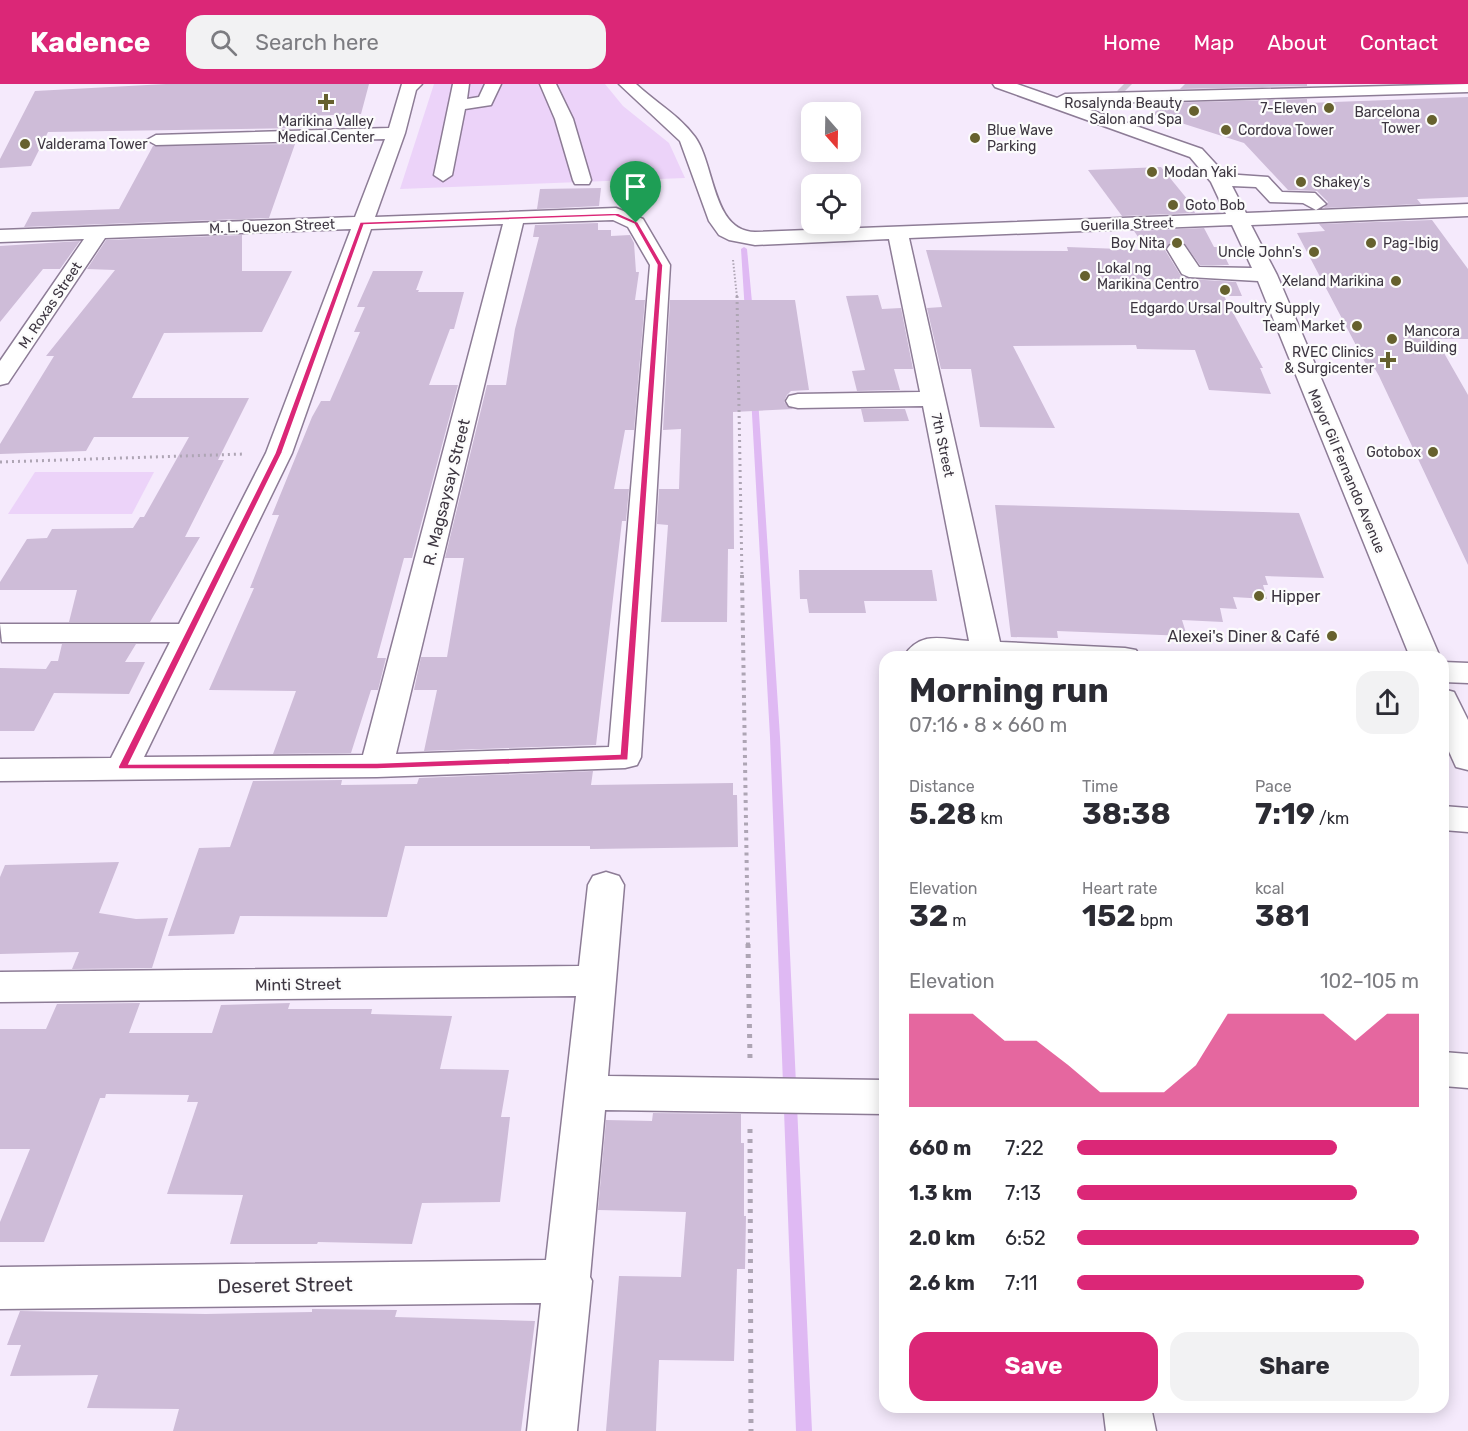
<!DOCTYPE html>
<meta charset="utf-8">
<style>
:root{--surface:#fff;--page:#f2f2f3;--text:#2b2b33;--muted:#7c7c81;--accent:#db2777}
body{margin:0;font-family:Rubik,sans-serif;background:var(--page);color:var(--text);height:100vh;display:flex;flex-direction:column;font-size:22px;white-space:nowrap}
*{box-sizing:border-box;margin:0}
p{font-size:20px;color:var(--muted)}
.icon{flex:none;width:33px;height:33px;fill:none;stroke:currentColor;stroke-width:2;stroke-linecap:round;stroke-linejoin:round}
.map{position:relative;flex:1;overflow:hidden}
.side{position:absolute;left:879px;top:567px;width:570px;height:762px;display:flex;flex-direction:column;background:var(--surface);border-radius:18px;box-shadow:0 3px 15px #0003}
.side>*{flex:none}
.needle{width:39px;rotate:160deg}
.tools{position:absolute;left:801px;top:18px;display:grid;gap:12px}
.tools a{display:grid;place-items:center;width:60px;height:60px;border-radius:12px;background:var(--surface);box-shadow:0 3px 15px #0003;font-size:30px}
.pin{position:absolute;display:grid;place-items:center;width:51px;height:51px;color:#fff;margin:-62px -26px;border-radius:50% 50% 50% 0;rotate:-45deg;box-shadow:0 0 6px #0007}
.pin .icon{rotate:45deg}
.round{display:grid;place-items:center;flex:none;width:63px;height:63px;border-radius:18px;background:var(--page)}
.headline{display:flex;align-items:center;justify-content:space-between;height:102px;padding:0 30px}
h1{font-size:33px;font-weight:700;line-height:45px}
.figures{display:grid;grid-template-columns:repeat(3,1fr);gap:9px;height:102px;padding:6px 30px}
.figures div{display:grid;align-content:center}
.figures b{font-size:30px;font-weight:700}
.figures small{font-size:16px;font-weight:400}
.figures p{font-size:16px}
.chart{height:168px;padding:12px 30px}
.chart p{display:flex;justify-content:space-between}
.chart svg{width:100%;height:108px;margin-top:6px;fill:var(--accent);opacity:.7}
.action{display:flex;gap:12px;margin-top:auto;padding:12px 30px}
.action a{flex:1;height:69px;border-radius:18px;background:var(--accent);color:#fff;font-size:24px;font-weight:700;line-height:69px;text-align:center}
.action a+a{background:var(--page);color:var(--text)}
ul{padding:0 30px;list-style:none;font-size:20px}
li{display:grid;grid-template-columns:96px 72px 1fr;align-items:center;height:45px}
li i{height:15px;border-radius:8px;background:var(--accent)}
header{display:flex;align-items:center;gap:36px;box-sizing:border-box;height:84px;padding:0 30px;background:var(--accent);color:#fff}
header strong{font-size:28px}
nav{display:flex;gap:33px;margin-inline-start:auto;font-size:21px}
.search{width:420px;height:54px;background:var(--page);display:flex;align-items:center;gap:15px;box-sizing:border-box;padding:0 21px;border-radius:18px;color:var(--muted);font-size:22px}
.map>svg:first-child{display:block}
.green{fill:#ecd3f9}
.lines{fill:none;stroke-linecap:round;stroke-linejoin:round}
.stream{fill:#dfb9f3;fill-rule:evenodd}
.building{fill:#cebcd8}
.minor-tunnel{stroke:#d0c6d7;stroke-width:19;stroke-dasharray:19 10;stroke-linecap:butt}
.minor-casing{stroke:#8d7c96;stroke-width:3}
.path-far3{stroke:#aea5b4;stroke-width:2;stroke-dasharray:1.5 2;stroke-linecap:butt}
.path-far2{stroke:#aea5b4;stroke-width:3;stroke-dasharray:2 4;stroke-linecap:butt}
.path-far1{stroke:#aea5b4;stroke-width:4;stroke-dasharray:3 4.5;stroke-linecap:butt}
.path{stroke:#aea5b4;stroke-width:5;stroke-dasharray:4 6;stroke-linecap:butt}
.minor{fill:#fff;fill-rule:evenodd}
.route{fill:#db2777;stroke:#fff;stroke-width:1.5;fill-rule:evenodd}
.poi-dot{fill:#66612e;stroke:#fcfcfc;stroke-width:2}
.labels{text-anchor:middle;stroke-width:4.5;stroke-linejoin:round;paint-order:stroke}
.far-poi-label{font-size:14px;fill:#3d3641;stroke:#fcfcfc;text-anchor:end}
.far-street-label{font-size:14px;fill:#3d3641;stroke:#fcfcfc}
.street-label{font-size:16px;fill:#3d3641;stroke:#fcfcfc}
.poi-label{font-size:16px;fill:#3d3641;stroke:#fcfcfc;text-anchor:start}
.near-street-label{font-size:20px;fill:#3d3641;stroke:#fcfcfc}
</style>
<header>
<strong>Kadence</strong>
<div class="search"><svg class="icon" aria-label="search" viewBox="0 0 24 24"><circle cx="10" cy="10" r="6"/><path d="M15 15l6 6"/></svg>Search here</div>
<nav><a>Home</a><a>Map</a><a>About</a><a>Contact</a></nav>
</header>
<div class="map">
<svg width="1468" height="1347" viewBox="0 0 1468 1347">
<rect width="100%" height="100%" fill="#f5eafc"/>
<!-- green -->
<g class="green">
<polygon points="434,0 605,0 623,22 669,59 685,94 400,105"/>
<polygon points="35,388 154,388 132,430 8,430"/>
</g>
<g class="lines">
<!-- stream -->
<g class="stream">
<polygon points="744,163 747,165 753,229 749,231 745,229 741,165"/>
<polygon points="751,312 758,314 780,653 812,1347 796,1347 770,653"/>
</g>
</g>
<!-- building -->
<g class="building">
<polygon points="166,0 369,0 361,30 305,32 301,44 48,48 31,82 0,84 0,75 35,7"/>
<polygon points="1185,0 1307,0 1307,2 1180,5"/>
<polygon points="1468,13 1468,113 1417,115 1421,120 1324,124 1328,118 1317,107 1288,106 1244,59 1153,30 1164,19 1307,15 1307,19"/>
<polygon points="295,60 269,134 24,143 32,128 119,125 153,62"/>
<polygon points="1161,83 1188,116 1195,129 1122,132 1088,86"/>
<polygon points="601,104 599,122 537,125 540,105"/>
<polygon points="1432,136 1468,185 1468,255 1436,255 1468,311 1468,481 1379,292 1375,285 1368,284 1297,149 1325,147 1319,140"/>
<polygon points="598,139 598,146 611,146 611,152 630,151 634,159 636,188 639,188 635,216 645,216 634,346 625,346 614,405 629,405 626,437 622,437 596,661 424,667 437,606 414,606 421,573 447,573 464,474 445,474 487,301 506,301 515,245 539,153 533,153 535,141"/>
<polygon points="1204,144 1214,163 1220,163 1229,181 1200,181 1184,159 1170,159 1165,166 1181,192 1189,195 1236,198 1242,212 1224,212 1263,284 1260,284 1271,310 1209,306 1195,266 1137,265 1136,261 1013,262 1055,344 980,343 971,285 941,285 927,224 942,223 926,166 1068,167 1067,163 1147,166 1134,147"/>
<polygon points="242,151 242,187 292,187 262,248 164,249 132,314 249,314 218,376 224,376 185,453 200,453 150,538 69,538 77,506 0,506 0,498 27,455 47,454 52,445 133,444 140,433 144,433 189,353 94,353 86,367 0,370 0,360 54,272 46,272 115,186 87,185 106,156"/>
<polygon points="80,157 60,185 43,185 0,238 0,162"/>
<polygon points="373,187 423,187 416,206 419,206 418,208 464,208 454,245 450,245 429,301 458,301 412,474 404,474 377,574 386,574 378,606 371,606 351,669 273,670 296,607 209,606 254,504 250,504 279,431 272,431 312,333 321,317 330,317 360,248 354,248 365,223 357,223"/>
<polygon points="878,211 882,225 901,224 913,285 894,285 900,306 857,307 852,287 865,286 846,212"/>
<polygon points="670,216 795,216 809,306 791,307 787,311 784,318 793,325 733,328 734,465 728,465 727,538 661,538 668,441 657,440 659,405 679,405 681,345 663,346"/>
<polygon points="861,325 905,325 909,337 864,338"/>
<polygon points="995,421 1299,429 1324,494 1265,492 1268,501 1263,501 1267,515 1233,513 1237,525 1220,524 1223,538 1182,536 1187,552 1057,547 1058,554 1011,553"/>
<polygon points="799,486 932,486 937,517 864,517 866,529 809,529 807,515 800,515"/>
<polygon points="62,560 136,560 125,578 145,578 129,610 54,609 34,647 0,647 0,584 46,585 51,577 58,577"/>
<polygon points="593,687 591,701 733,699 733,711 737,711 738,763 590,765 590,762 405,762 387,833 240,832 234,850 168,852 199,764 230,763 253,697 342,696 341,701 417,700 419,694"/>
<polygon points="119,778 99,829 136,835 168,834 152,884 72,885 79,868 0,870 0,793 5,781"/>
<polygon points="140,919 129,949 212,949 221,921 290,919 288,925 372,925 371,930 452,932 440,985 509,986 501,1033 510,1033 500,1118 422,1119 412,1160 318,1158 317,1160 230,1160 243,1111 167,1110 198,1018 187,1018 189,1011 106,1010 105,1014 100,1014 44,1158 0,1158 0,1138 30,1065 0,1065 0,945 46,945 57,920"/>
<polygon points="653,1029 741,1030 741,1059 744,1059 744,1132 746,1132 745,1185 737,1185 734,1277 659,1276 656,1347 606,1347 619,1192 681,1193 686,1128 598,1126 606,1036 652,1037"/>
<polygon points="312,1225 397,1226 395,1233 535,1237 521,1347 173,1347 179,1325 87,1324 98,1291 10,1292 21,1261 7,1261 20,1227 206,1230 312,1228"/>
</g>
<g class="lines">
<!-- minor-tunnel -->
<polyline class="minor-tunnel" points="1124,0 1128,4"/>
<!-- minor casing -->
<g class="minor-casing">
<g id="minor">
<path d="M402,0H422L416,6L405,49L375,133L616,124L643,135L670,181L641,673L637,681L625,684L377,693L0,697V675L111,674L170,558H2L0,540H179L266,369L351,145L105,154L8,299L0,301V277L84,155L0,158V146L355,133L385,55L156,61L147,56L156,51L389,44ZM613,136L628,143L650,181L609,663L396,670L523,139ZM503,140L363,671L144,673L292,369L371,145Z"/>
<polygon points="453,0 469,0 467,15 479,13 485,0 501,0 491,21 465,25 452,91 443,97 434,91"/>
<polygon points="540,0 556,0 573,35 591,96 589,100 575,100 573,96 555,35"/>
<path d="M619,0H636C655,18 679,31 695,53C715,81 712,147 755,148L1226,130L1211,98L1190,73L995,3L993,0H1017L1057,14L1065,10L1468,0V8L1073,20L1202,65L1225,90L1268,93L1282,108L1315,109L1326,120L1316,126L1303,119L1270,118L1256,103L1232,102L1246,129L1468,120V132L1251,141L1277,191L1440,573H1410L1258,197L1189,193L1182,190L1167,165L1170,161H1184L1199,183L1252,184L1232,141L909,154L1000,558L1125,564L1136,566L1140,573H903C921,546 941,555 969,557L923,322L798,324L789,322L786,317L789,312L798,310L920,308L889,155L755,161L729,156L719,151L709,137L680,57Z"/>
<polygon points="1443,578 1468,579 1468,599 1443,598"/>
<polygon points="1443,605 1454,608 1468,636 1468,686 1456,683 1443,654"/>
<polygon points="1443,722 1468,724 1468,748 1443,746"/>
<polygon points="606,788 619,792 624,801 608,992 885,996 885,1030 605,1026 590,1193 592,1197 577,1347 527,1347 541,1219 0,1225 0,1183 546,1176 576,912 0,918 0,888 579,882 588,801 593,792"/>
<polygon points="1443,968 1468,970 1468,1004 1443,1002"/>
<polygon points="1103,1323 1151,1323 1156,1347 1106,1347"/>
</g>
</g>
<!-- path-far3 -->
<polyline class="path-far3" points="733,176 737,213"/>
<!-- path-far2 -->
<g class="path-far2">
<polyline points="737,212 742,493"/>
<polyline points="0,378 245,370"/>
</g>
<!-- path-far1 -->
<polyline class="path-far1" points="742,491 748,862"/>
<!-- path -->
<g class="path">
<polyline points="748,860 750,975"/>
<polyline points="750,1045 751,1347"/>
</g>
<!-- minor -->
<use href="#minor" class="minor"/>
</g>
<!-- route -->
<path class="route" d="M618,129L638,138L663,181L628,676L377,685H119L118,683L275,369L360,138ZM615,132L634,140L657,181L620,670L377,679L129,680L282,369L364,141Z"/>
<!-- markers -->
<g class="poi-dot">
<path d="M323 9h6v6h6v6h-6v6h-6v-6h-6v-6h6z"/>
<circle cx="1329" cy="24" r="6"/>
<circle cx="1194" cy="27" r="6"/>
<circle cx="1432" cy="36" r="6"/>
<circle cx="1226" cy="46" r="6"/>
<circle cx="975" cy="54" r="6"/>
<circle cx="25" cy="60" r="6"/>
<circle cx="1152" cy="88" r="6"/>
<circle cx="1301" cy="98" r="6"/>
<circle cx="1173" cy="121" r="6"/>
<circle cx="1177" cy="159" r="6"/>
<circle cx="1371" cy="159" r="6"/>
<circle cx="1314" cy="168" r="6"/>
<circle cx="1085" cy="192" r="6"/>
<circle cx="1396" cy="197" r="6"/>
<circle cx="1225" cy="206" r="6"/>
<circle cx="1357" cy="242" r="6"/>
<circle cx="1392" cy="255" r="6"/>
<path d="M1385 267h6v6h6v6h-6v6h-6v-6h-6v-6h6z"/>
<circle cx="1433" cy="368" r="6"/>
<circle cx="1259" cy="512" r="6"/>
<circle cx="1332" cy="552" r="6"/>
</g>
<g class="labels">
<!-- far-poi labels -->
<g class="far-poi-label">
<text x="1182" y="24">Rosalynda Beauty<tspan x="1182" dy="16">Salon and Spa</tspan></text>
<text x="1317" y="29">7-Eleven</text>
<text x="1420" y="33">Barcelona<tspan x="1420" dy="16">Tower</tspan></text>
<text x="326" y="42" text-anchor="middle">Marikina Valley<tspan x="326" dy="16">Medical Center</tspan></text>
<text x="987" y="51" text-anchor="start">Blue Wave<tspan x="987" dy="16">Parking</tspan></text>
<text x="1238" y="51" text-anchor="start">Cordova Tower</text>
<text x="37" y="65" text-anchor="start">Valderama Tower</text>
<text x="1164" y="93" text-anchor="start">Modan Yaki</text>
<text x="1313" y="103" text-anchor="start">Shakey's</text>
<text x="1185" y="126" text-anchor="start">Goto Bob</text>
<text x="1165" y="164">Boy Nita</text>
<text x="1383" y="164" text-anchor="start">Pag-Ibig</text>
<text x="1302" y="173">Uncle John's</text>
<text x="1097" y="189" text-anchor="start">Lokal ng<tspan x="1097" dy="16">Marikina Centro</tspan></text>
<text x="1384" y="202">Xeland Marikina</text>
<text x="1225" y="229" text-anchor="middle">Edgardo Ursal Poultry Supply</text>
<text x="1345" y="247">Team Market</text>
<text x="1404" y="252" text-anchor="start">Mancora<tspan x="1404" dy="16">Building</tspan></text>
<text x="1374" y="273">RVEC Clinics<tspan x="1374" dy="16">&amp; Surgicenter</tspan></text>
<text x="1421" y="373">Gotobox</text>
</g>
<!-- far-street labels -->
<g class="far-street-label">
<text transform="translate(1127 140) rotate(-2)" y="5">Guerilla Street</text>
<text transform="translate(272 142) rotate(-2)" y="5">M. L. Quezon Street</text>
<text transform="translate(50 221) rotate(-56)" y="5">M. Roxas Street</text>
<text transform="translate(943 361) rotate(78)" y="5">7th Street</text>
<text transform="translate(1347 387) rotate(67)" y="5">Mayor Gil Fernando Avenue</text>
</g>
<!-- street labels -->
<g class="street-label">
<text transform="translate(446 408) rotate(-76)" y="6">R. Magsaysay Street</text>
<text transform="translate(298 900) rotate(-1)" y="6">Minti Street</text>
</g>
<!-- poi labels -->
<g class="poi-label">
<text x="1271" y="518">Hipper</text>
<text x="1320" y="558" text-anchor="end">Alexei's Diner &amp; Café</text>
</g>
<!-- near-street labels -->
<g class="near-street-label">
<text transform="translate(285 1201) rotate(-1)" y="7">Deseret Street</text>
</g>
</g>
</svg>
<div class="tools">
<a><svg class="needle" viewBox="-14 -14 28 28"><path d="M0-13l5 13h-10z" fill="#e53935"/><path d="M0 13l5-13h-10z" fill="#7c7c81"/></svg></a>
<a><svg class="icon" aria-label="locate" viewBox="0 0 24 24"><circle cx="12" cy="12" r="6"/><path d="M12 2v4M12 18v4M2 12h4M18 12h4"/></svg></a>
</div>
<div class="pin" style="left:636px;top:139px;background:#1e9e55"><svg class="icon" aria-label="arrive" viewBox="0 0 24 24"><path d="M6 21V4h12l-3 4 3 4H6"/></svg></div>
<section class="side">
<div class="headline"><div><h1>Morning run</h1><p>07:16 · 8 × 660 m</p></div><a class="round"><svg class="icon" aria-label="share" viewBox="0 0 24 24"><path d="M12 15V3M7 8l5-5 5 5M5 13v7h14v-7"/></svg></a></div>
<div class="figures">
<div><p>Distance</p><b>5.28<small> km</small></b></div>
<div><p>Time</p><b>38:38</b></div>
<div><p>Pace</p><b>7:19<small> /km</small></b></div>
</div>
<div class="figures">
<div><p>Elevation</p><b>32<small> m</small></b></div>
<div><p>Heart rate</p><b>152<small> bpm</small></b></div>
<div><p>kcal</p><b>381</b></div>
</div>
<div class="chart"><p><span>Elevation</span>102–105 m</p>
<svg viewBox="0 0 160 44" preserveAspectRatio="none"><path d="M0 44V6L10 6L20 6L30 17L40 17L50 27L60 38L70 38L80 38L90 27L100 6L110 6L120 6L130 6L140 17L150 6L160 6V44z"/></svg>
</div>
<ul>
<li><b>660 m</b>7:22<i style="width:76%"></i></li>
<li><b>1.3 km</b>7:13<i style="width:82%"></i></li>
<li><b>2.0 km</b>6:52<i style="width:100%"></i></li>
<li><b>2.6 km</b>7:11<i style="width:84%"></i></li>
</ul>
<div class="action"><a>Save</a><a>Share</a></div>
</section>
</div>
